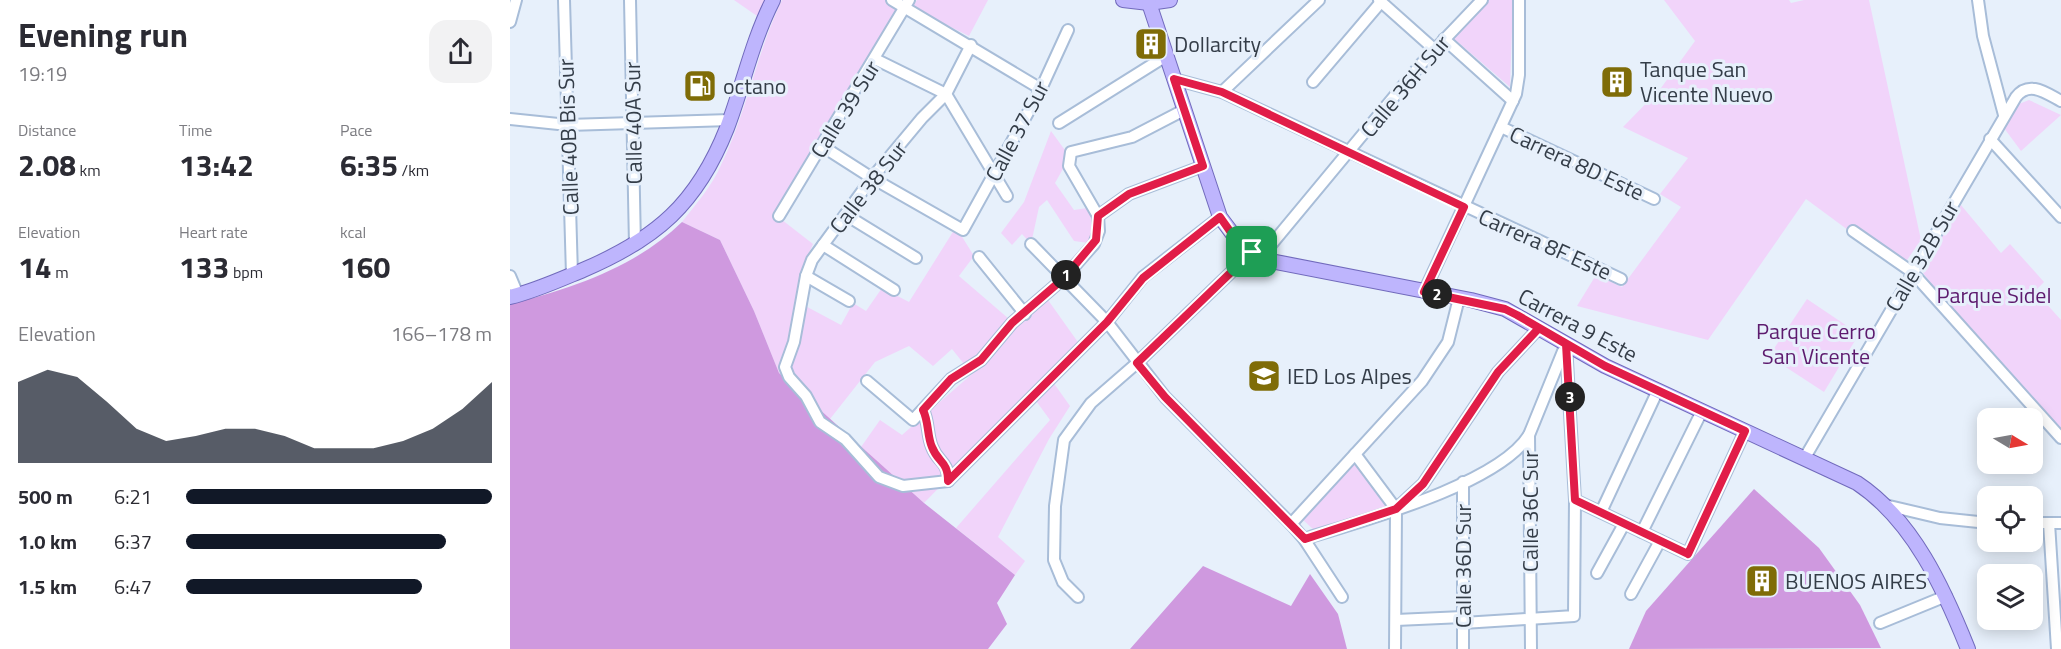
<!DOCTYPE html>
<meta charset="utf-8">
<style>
:root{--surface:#fff;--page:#f2f2f3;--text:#2b2b33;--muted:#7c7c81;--accent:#111827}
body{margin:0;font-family:"Titillium Web",sans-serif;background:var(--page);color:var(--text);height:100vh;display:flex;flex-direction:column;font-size:22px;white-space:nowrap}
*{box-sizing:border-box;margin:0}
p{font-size:20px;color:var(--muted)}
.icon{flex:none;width:33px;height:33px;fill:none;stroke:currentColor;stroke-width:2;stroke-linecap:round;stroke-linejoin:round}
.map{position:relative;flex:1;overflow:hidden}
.details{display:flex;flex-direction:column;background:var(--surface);width:510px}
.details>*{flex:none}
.needle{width:39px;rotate:100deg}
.controls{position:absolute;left:1467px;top:408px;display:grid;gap:12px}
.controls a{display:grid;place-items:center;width:66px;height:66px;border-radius:12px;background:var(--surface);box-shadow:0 3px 15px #0003;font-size:30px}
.pin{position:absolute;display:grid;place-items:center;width:51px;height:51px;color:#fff;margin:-26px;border-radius:12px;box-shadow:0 3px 9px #0006}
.km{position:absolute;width:30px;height:30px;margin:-15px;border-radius:50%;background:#222;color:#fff;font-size:16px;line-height:30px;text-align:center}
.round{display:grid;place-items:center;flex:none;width:63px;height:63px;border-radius:18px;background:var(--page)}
.headline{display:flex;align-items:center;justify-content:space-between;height:102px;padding:0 18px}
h1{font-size:33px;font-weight:700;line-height:45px}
.stats{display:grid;grid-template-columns:repeat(3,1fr);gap:9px;height:102px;padding:6px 18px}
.stats div{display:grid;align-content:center}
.stats b{font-size:30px;font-weight:700}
.stats small{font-size:16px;font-weight:400}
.stats p{font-size:16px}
.chart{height:168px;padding:12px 18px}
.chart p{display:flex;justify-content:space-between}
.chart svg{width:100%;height:108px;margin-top:6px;fill:var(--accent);opacity:.7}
ul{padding:0 18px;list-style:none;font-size:20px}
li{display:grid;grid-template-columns:96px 72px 1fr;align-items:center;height:45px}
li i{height:15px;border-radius:8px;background:var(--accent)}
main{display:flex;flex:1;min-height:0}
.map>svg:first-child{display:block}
.green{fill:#f1d4fa}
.forest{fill:#cf99df}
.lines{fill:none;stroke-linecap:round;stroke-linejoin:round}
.minor-casing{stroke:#a8bdd8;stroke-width:14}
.major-casing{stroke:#716abc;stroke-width:16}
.minor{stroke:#fff;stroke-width:10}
.major{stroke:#beb5fd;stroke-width:14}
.route-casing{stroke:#fff;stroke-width:12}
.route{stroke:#e11d48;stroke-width:8}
.labels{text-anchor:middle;stroke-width:6;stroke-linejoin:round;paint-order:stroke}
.poi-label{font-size:22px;fill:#343d48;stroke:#e7f0fb;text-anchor:start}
.street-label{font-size:22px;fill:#343d48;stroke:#e7f0fb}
.park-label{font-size:22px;fill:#5d1b6e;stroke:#e7f0fb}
</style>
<main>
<section class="details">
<div class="headline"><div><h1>Evening run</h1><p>19:19</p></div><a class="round"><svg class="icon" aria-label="share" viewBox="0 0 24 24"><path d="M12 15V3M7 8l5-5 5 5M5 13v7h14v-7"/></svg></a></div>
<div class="stats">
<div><p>Distance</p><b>2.08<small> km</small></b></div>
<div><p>Time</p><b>13:42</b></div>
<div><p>Pace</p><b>6:35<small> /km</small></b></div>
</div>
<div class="stats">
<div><p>Elevation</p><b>14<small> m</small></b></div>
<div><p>Heart rate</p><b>133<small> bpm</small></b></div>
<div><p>kcal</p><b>160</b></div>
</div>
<div class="chart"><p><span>Elevation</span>166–178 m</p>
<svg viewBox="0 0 160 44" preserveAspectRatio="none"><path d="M0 44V11L10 6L20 9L30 19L40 30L50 35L60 33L70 30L80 30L90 33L100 38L110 38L120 38L130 35L140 30L150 22L160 11V44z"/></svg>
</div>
<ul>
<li><b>500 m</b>6:21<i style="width:100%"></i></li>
<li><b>1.0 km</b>6:37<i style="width:85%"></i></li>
<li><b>1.5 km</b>6:47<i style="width:77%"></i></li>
</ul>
</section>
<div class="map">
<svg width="1551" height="649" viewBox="0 0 1551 649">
<rect width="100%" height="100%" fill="#e7f0fb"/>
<!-- green -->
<g class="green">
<polygon points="224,0 255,0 247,16"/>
<path d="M272,0H395L267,216L303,244L292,268L286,301L331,325L343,303L356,311L372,288L399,302L446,227L464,256L449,276L506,325L538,300L570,345L538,375L560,406L539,439L488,537L515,561L505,575L446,528L540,420L521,394L414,503L351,447L370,420L392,435L462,374L442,349L423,366L399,346L365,362L320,419L269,373L244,311L210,240L172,222C186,204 202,186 211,165C237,112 246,54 272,0Z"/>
<polygon points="407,0 478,0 459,36 402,8"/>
<polygon points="978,0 1003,0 1000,87 942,37"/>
<polygon points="1154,0 1279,0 1281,3 1294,0 1359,0 1411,240 1395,263 1342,233 1296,199 1198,340 1067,306 1086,275 1112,287 1171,207 1150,194 1178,158 1113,127 1151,88 1185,41"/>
<polygon points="1519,100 1551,115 1511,151 1494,128 1509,104"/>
<polygon points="541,131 557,153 554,167 545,183 564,210 577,208 585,226 579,243 564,241 537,200 529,207 521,244 512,234 502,245 491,233 514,202"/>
<polygon points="1451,205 1491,253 1500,244 1534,282 1525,291 1551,320 1551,431 1451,320 1413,273 1413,268"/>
<polygon points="1297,299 1349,334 1314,392 1259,356"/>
<polygon points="845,463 876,506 804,530 791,518"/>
</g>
<!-- forest -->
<g class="forest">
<path d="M172,222L210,240L244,311L269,373L414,503L505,575L487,603L497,624L478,649H0V304C61,289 126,267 172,222Z"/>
<polygon points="1244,489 1309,548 1350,605 1371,648 1119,649 1136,611"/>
<polygon points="693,566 781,606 800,574 828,614 837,649 620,649"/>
</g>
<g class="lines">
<!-- minor casing -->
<g class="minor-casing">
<g id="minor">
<polyline points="54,0 62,275"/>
<polyline points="120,0 125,245"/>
<polyline points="382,0 531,89"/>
<polyline points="869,0 924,49"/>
<polyline points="1468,0 1473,36 1494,115"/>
<polyline points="0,22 6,0"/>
<polyline points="934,39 1003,101"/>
<polyline points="365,59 436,94 497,196"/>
<polyline points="664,79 712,92 1111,279"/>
<polyline points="803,82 871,2"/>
<polyline points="712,92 809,0"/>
<polyline points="0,119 58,125 220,120"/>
<polyline points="549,123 656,56"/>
<polyline points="991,127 1144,199"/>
<polyline points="1480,139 1551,217"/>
<polyline points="312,146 362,178 453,230 531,89 558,30"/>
<polyline points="336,215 406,258"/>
<polyline points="269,216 399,0"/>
<polyline points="588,216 619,194 693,166"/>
<polyline points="1343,231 1402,272 1551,438"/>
<polyline points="521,244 597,322 655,397 781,524 794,539 832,597"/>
<polyline points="313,245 384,290"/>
<polyline points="469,257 515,314"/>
<polyline points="751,257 912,63 972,0"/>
<polyline points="0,276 8,295"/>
<polyline points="296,276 339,301"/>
<polyline points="914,292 1006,94 1009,75 1009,0"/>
<polyline points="357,381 403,420 441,379 471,360 502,323 554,278 584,244 589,231 588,216 559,166 561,152 622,137 674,110"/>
<path d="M413,410C419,422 417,436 422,447C428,463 438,460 438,481"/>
<polyline points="845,454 886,509"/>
<path d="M1294,459L1506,97C1519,80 1536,93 1551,101"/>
<polyline points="438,481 393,486 369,477 335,439 310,422 296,396 279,377 275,367 284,342 296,276 302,260 362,178 412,118 436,94 461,45"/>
<polyline points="438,481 597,322 633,277 710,217"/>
<polyline points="953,482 953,649"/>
<polyline points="1065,500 1178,554 1235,431"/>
<polyline points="1375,505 1430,518 1478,523"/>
<polyline points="1091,512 1148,390"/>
<polyline points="1522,523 1551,523"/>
<polyline points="1539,523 1547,649"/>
<polyline points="781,524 912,381 938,342 949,298"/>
<polyline points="1132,532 1192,411"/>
<path d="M794,539C851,521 988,485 1019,435"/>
<polyline points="1087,573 1114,524"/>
<polyline points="1121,594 1150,541"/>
<polyline points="568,597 553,582 544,560 545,506 554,440 581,403 627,363 742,252"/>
<polyline points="886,620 953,617"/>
<polyline points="953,623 1064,616 1065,500 1056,344"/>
<polyline points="1370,623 1436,596"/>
<polyline points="885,649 886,509 913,484 988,372 1029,328"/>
<polyline points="1021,649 1019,435 1056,344"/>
</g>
</g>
<!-- major casing -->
<g class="major-casing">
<g id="major">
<polyline points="613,0 639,3 660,0"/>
<path d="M639,3L710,217L728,241L761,261L961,300L995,309L1095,366L1347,483C1403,520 1434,589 1458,649"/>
<path d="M0,297C25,291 49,280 73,270C146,239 187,204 217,128C233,86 242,41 263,0"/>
</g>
</g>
<!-- minor -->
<use href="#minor" class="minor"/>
<!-- major -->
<use href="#major" class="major"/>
</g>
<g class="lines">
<!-- route casing -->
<g class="route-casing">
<path id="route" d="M742,252L722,234L710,217L633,278L597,322L438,481C438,461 428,463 422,447C417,436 419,422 413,410L441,379L471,360L502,323L554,278L586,240L588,216L619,194L693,166L664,79L712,92L954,207L914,292L995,309L1007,315L1095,366L1235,431L1178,554L1065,500L1056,344L1029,328L988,372L913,484L886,509L795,539L655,397L627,363L742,252"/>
</g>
<!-- route -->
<use href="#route" class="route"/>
</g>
<!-- icons -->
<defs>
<g id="building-square" transform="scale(1.725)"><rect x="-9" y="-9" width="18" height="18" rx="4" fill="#7f6c07" stroke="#e7f0fb"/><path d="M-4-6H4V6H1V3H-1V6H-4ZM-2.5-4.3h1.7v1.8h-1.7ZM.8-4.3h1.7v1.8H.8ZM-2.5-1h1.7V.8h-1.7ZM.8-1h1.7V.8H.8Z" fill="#fff"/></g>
<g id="fuel-square" transform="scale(1.725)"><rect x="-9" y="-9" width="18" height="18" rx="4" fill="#7f6c07" stroke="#e7f0fb"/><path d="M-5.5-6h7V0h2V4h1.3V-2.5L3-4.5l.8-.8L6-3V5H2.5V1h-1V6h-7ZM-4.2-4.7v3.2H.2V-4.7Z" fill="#fff"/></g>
<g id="school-square" transform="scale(1.725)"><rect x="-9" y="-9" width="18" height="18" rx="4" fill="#7f6c07" stroke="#e7f0fb"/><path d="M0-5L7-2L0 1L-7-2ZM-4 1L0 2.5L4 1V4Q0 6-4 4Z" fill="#fff"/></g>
</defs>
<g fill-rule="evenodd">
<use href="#building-square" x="641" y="44"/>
<use href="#building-square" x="1107" y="82"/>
<use href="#fuel-square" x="190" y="86"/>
<use href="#school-square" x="754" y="376"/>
<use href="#building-square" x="1252" y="581"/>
</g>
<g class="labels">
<!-- poi labels -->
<g class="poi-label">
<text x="664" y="52">Dollarcity</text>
<text x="1130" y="77">Tanque San<tspan x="1130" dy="25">Vicente Nuevo</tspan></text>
<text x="213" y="94">octano</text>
<text x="777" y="384">IED Los Alpes</text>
<text x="1275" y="589">BUENOS AIRES</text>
</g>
<!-- street labels -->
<g class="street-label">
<text transform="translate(895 86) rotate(-50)" y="8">Calle 36H Sur</text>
<text transform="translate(335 109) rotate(-58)" y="8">Calle 39 Sur</text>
<text transform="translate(123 123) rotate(-91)" y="8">Calle 40A Sur</text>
<text transform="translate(507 131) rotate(-62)" y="8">Calle 37 Sur</text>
<text transform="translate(58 137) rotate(-92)" y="8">Calle 40B Bis Sur</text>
<text transform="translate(1067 163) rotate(25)" y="8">Carrera 8D Este</text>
<text transform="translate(358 187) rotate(-52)" y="8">Calle 38 Sur</text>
<text transform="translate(1035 244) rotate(24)" y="8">Carrera 8F Este</text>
<text transform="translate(1412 256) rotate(-60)" y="8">Calle 32B Sur</text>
<text transform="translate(1068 325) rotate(28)" y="8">Carrera 9 Este</text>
<text transform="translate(1020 511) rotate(-90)" y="8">Calle 36C Sur</text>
<text transform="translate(953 566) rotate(-90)" y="8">Calle 36D Sur</text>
</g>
<!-- park labels -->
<g class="park-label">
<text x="1484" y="303">Parque Sidel</text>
<text x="1306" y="339">Parque Cerro<tspan x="1306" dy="25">San Vicente</tspan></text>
</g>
</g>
</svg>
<div class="controls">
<a><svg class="needle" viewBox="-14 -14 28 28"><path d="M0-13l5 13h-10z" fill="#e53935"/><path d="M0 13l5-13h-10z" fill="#7c7c81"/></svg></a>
<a><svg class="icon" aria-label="locate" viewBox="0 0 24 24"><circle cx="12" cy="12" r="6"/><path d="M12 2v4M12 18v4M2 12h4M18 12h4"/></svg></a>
<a><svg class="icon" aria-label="layers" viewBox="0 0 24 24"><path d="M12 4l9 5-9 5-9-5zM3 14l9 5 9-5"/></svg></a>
</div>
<div class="pin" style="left:742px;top:252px;background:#1e9e55"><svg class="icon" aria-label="arrive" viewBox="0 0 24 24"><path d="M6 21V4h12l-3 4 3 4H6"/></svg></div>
<b class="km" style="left:556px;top:275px">1</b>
<b class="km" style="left:927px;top:294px">2</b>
<b class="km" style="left:1060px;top:397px">3</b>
</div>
</main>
